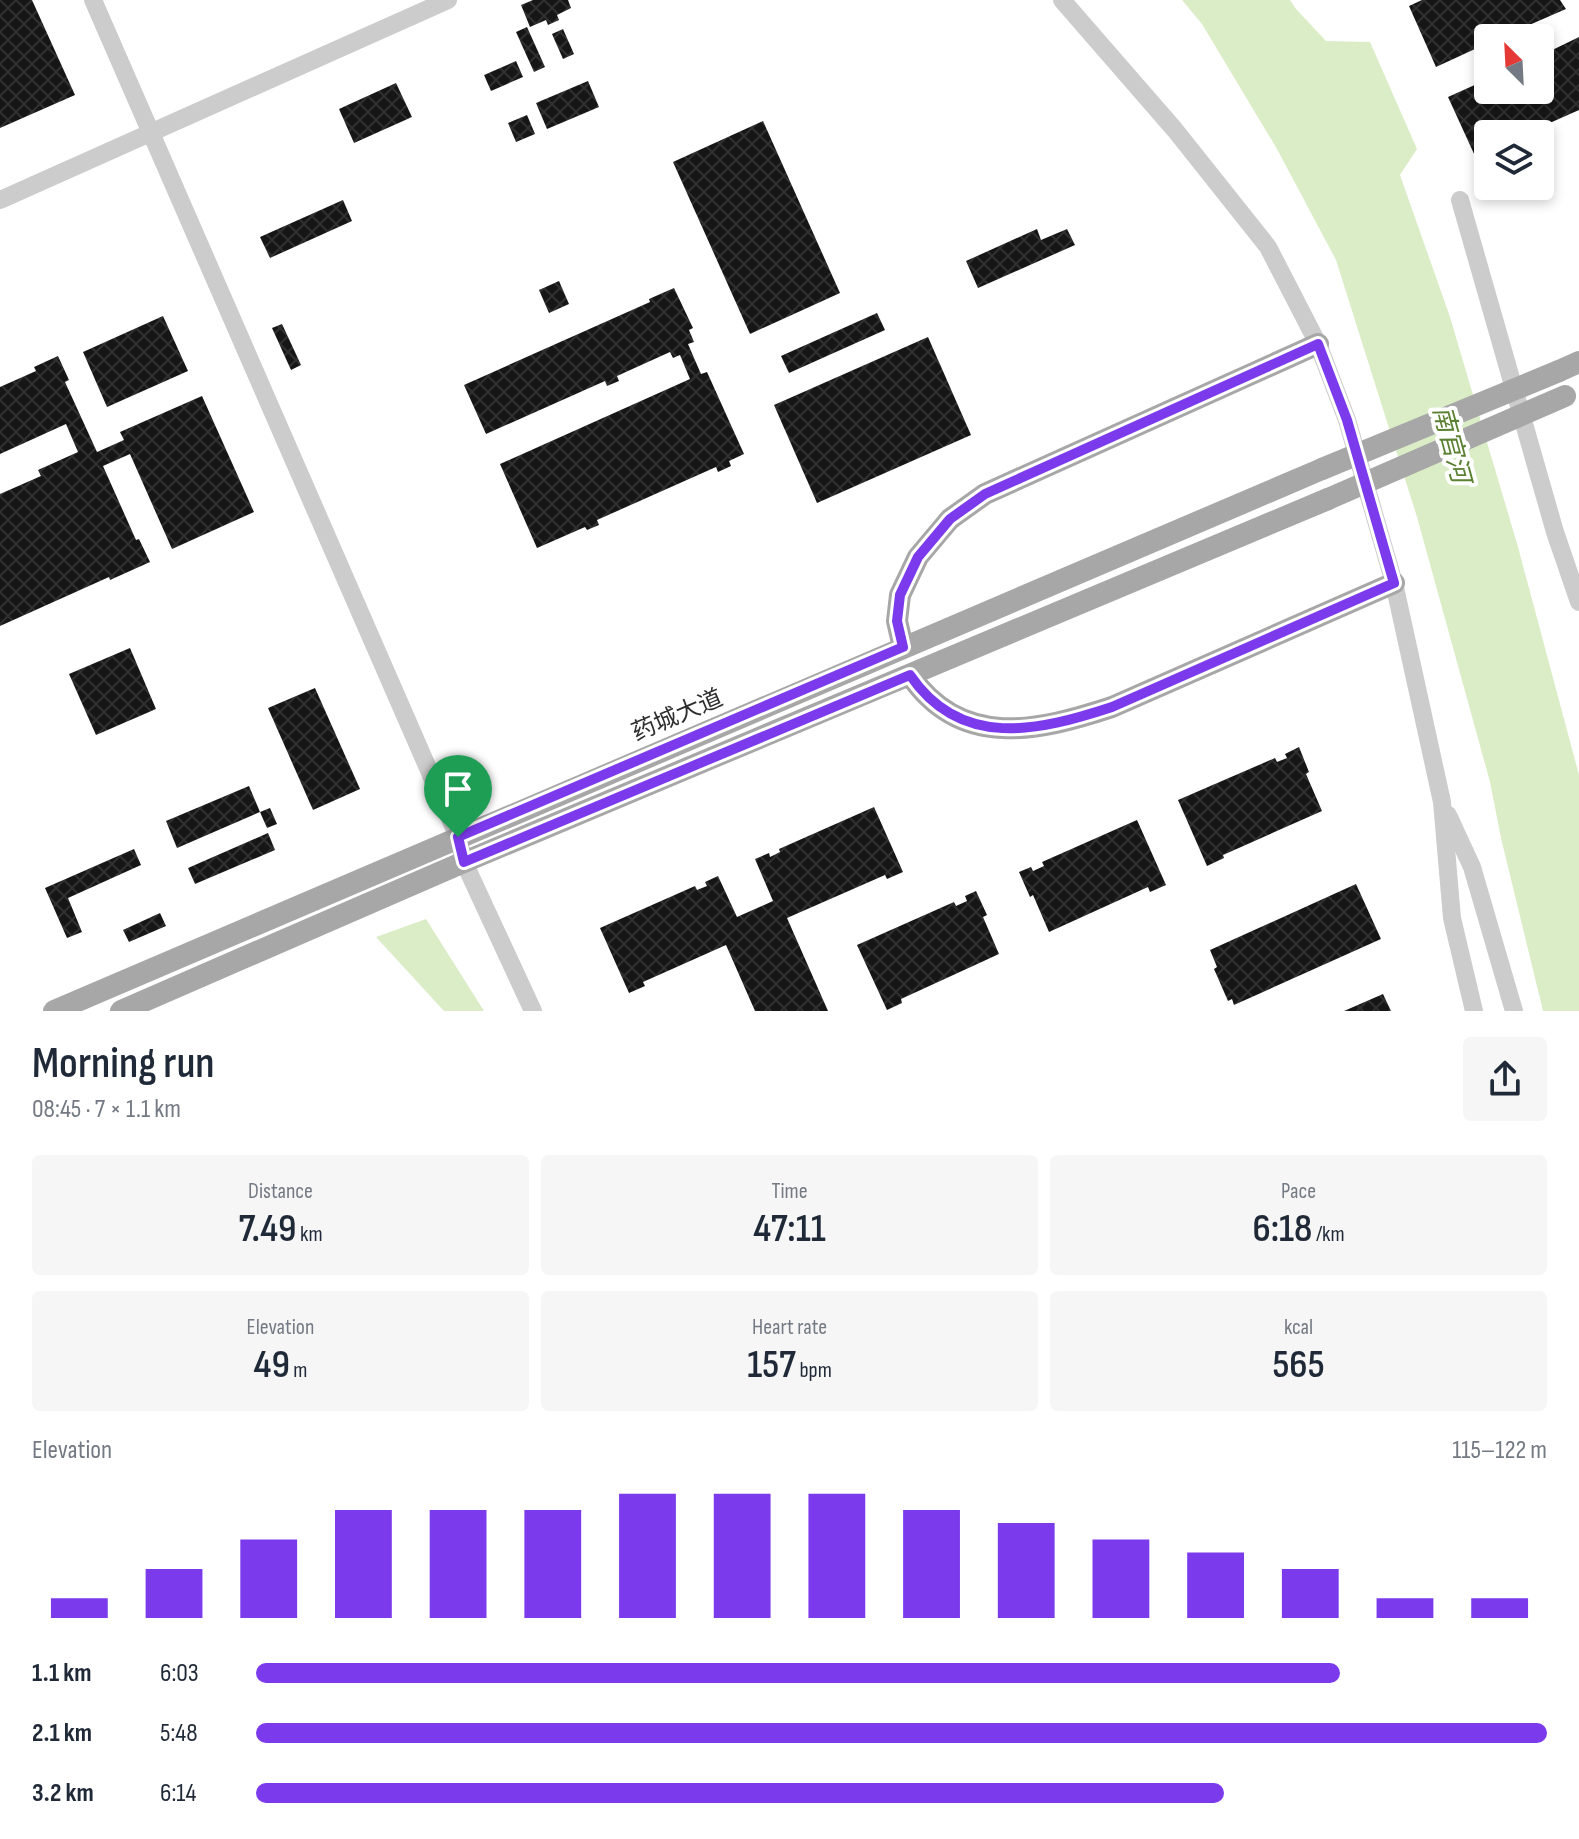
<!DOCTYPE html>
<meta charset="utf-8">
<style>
:root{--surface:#fff;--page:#f6f6f7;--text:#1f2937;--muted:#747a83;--accent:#7c3aed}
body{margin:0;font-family:"Sofia Sans Condensed","Noto Sans SC",sans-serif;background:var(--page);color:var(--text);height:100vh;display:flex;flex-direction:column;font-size:30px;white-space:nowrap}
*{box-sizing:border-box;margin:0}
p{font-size:26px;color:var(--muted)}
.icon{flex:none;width:44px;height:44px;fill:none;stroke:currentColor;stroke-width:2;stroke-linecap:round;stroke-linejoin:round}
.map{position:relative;height:1011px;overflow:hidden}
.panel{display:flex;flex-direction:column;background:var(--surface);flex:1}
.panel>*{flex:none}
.needle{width:52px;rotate:336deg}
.controls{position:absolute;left:1474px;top:24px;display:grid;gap:16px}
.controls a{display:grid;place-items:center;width:80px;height:80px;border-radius:8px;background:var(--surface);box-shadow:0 4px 12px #0003;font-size:40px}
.pin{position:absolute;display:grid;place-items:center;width:68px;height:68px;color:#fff;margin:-82px -34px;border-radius:50% 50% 50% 0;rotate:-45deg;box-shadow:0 0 8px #0007}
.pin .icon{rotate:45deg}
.round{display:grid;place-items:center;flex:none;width:84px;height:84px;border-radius:8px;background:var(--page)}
.head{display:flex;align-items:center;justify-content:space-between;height:136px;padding:0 32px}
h1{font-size:44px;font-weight:600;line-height:60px}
.metrics{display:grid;grid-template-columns:repeat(3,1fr);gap:12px;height:136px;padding:8px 32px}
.metrics div{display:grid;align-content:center;border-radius:8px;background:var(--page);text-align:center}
.metrics b{font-size:40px;font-weight:600}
.metrics small{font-size:22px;font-weight:400}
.metrics p{font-size:22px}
.chart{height:224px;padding:16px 32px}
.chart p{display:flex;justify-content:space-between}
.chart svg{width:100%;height:144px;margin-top:8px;stroke:var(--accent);stroke-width:6}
ul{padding:0 32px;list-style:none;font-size:26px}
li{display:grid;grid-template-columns:128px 96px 1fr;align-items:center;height:60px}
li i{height:20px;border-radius:10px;background:var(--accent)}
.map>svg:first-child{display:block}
.water{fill:#dbedc7}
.building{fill:url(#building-cross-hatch)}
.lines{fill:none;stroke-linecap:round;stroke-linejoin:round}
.minor{stroke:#ccc;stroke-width:18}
.major{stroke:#a7a7a7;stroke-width:22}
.major-bridge{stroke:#a7a7a7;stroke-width:22}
.route-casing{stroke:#fff;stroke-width:16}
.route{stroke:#7c3aed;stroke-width:10}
.labels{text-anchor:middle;stroke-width:8;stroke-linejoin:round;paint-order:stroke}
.street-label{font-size:24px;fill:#2f2f2f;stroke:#fff}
.water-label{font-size:26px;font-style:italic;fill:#5b8133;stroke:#fff}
</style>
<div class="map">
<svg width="1579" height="1011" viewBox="0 0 1579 1011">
<defs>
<pattern id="building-cross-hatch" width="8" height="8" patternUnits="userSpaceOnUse" patternTransform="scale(2)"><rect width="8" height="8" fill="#161616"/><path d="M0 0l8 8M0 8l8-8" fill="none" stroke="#303030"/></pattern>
</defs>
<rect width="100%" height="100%" fill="#fff"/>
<!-- water -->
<g class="water">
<polygon points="1182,0 1290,0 1296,9 1326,41 1370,42 1417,149 1400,175 1450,317 1518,547 1579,775 1579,1011 1543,1011 1501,838 1490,782 1417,517 1336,260 1277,149 1202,24"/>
<polygon points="426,919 484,1011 444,1011 376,937"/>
</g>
<!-- building -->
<g class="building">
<polygon points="0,0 32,0 75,95 0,128"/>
<polygon points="533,0 568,0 571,8 557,15 559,20 548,25 546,20 530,27 521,5"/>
<polygon points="1422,0 1560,0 1566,9 1499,38 1488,38 1488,43 1436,67 1409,6"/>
<polygon points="527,27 545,67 534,72 516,32"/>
<polygon points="563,29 574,54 563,59 552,34"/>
<polygon points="1579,37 1579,110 1525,134 1488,134 1488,151 1475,156 1448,97 1488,79 1488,90 1540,90 1540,56"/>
<polygon points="516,61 523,77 491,91 484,75"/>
<polygon points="588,81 599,107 547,129 536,103"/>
<polygon points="396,83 412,117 354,143 339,109"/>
<polygon points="527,115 535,134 516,142 508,123"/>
<polygon points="763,121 840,293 750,334 673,162"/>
<polygon points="343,200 352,221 270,258 260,237"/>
<polygon points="1037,229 1041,240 1067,229 1075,245 978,288 966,261"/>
<polygon points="559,281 569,304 549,313 539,290"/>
<polygon points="674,288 693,328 689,330 694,342 688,344 701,374 707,372 744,454 729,461 731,466 718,472 716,467 597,520 599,525 587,530 585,527 537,548 500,464 690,379 680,355 673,358 670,352 617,376 619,381 607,386 605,381 486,434 464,385 650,302 649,299"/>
<polygon points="877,313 885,330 789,373 781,356"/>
<polygon points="163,316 188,371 107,407 83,352"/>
<polygon points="282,324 301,365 291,370 272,328"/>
<polygon points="928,337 971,435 817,503 774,405"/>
<polygon points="58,356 69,380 65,382 97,452 124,440 120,432 202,396 254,512 172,549 130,454 103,466 136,540 139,539 150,562 110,580 109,577 0,626 0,494 41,476 38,470 78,452 66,424 0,454 0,387 36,371 34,367"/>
<polygon points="130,648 156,709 96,735 69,674"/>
<polygon points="315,688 360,789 313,810 268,708"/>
<polygon points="1299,747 1309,772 1306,774 1322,811 1223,855 1224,858 1207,866 1178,800 1275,758 1277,762 1287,758 1285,754"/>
<polygon points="249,786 260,812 177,848 166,821"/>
<polygon points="874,807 903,872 887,879 885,875 787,918 828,1011 755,1011 726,945 643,982 645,986 629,993 600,928 695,886 697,890 707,886 705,882 718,876 737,917 773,901 755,859 769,853 770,857 780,852 779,849"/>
<polygon points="270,808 277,824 267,828 260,812"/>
<polygon points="1137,820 1166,885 1150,892 1148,887 1049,932 1033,895 1030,897 1019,872 1031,867 1033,871 1044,866 1042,862"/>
<polygon points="268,833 275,850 195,884 188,868"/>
<polygon points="134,849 141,865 68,898 82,932 67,938 45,888"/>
<polygon points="1356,884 1381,939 1234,1005 1232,999 1228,1001 1214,969 1217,967 1210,950"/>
<polygon points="976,891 987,915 983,917 999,954 901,999 902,1003 887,1010 857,945 954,902 956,906 967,901 965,896"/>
<polygon points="160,913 166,926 129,942 123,930"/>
<polygon points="1383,994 1391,1011 1344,1011"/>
</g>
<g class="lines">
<!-- minor -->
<g class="minor">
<polyline points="93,0 458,837 464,862 533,1011"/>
<polyline points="1062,0 1175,130 1268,247 1318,344 1347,420 1394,583 1442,802 1452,918 1474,1011"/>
<polyline points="0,200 448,0"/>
<polyline points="1460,200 1555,532 1579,602"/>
<polyline points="1448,815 1472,867 1514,1011"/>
</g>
<!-- major -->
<g class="major">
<polyline points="1559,371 1579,362"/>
<polyline points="903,647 897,621 900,595 918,557 950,519 985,494 1318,344"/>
<path d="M910,675C961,750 1039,731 1112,707L1394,583"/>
<polyline points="54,1011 1322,469"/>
<polyline points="121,1011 464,862 1328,499"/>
</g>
<!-- major-bridge -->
<g class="major-bridge">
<polyline points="1322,469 1559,371"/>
<polyline points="1328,499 1565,396"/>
</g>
</g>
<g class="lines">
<!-- route casing -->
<g class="route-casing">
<path id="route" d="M1318,344L1347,420L1394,583L1112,707C1039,731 961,750 910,675L464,862L458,837L903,647L897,621L900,595L918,557L950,519L985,494Z"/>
</g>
<!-- route -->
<use href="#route" class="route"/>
</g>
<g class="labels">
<!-- street labels -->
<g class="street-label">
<text transform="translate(677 715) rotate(-23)" y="8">药城大道</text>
</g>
<!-- water labels -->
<g class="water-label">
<text transform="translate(1452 444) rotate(75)" y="9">南官河</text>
</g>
</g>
</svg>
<div class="controls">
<a><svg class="needle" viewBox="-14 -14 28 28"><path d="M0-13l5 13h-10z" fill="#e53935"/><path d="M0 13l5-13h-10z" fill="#747a83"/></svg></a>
<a><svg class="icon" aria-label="layers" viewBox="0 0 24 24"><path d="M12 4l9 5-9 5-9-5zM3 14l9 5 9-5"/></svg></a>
</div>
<div class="pin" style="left:458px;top:837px;background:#1e9e55"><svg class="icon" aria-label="arrive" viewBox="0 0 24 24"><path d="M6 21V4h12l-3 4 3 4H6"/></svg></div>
</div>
<section class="panel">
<div class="head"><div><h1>Morning run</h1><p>08:45 · 7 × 1.1 km</p></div><a class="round"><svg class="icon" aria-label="share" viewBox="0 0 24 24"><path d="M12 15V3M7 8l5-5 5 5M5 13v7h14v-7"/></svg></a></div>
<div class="metrics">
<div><p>Distance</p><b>7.49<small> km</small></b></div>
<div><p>Time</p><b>47:11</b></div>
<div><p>Pace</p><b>6:18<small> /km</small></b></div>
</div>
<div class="metrics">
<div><p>Elevation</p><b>49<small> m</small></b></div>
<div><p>Heart rate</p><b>157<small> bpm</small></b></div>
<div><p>kcal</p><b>565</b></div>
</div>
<div class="chart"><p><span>Elevation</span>115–122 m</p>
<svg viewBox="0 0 160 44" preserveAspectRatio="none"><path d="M5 44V38M15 44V29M25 44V20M35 44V11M45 44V11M55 44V11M65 44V6M75 44V6M85 44V6M95 44V11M105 44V15M115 44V20M125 44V24M135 44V29M145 44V38M155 44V38"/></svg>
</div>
<ul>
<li><b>1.1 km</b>6:03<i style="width:84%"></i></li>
<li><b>2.1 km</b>5:48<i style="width:100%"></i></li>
<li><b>3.2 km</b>6:14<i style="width:75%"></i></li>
</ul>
</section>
